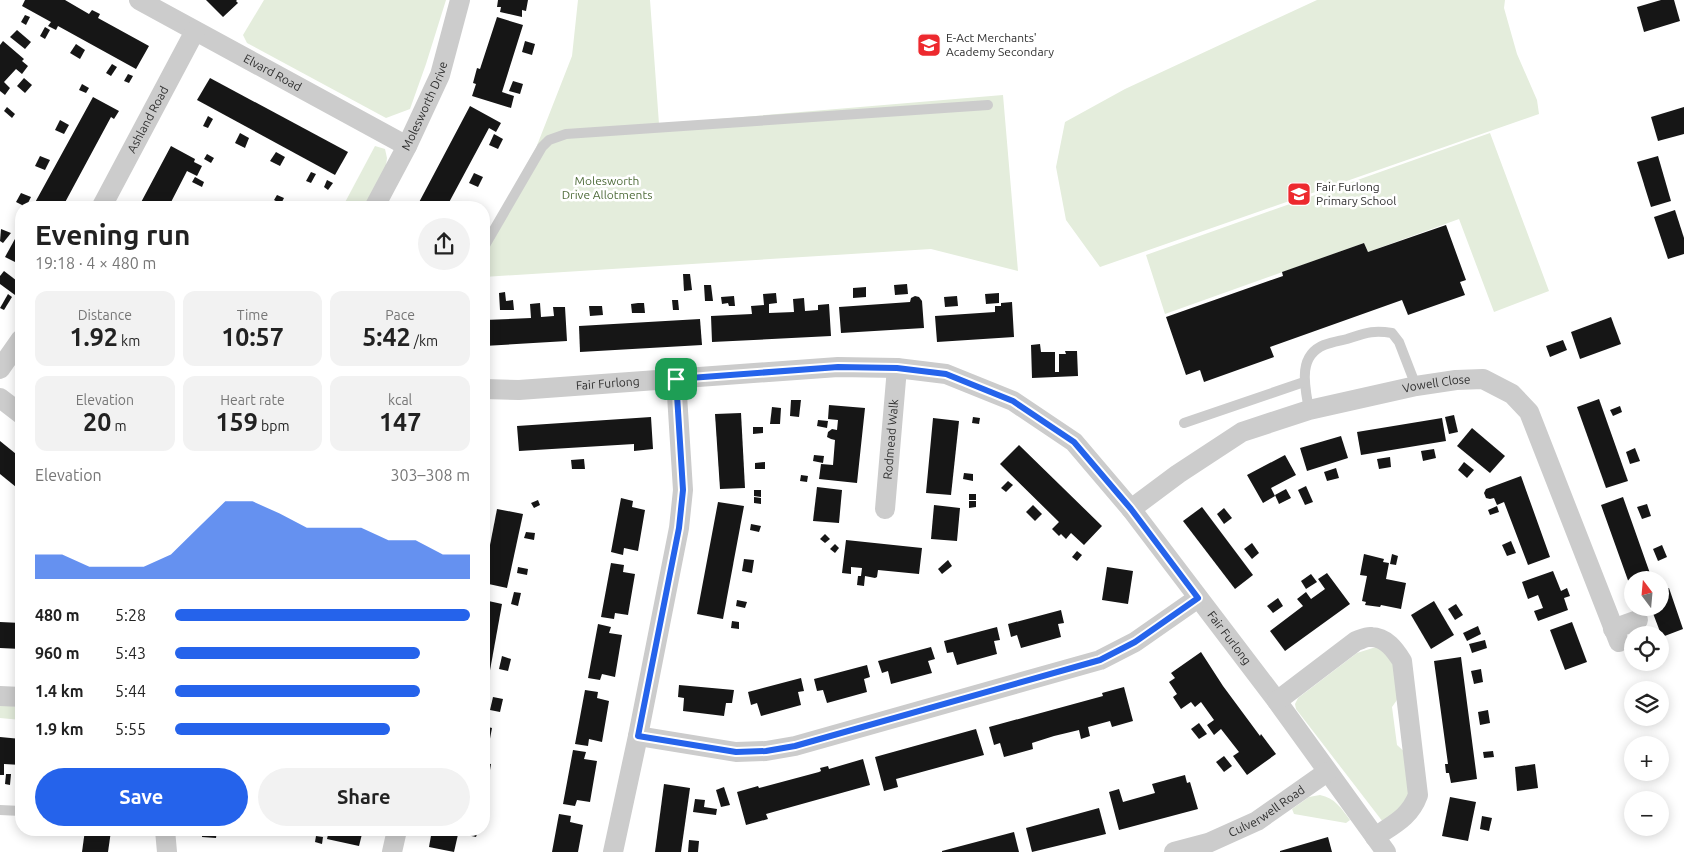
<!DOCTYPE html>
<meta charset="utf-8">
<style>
:root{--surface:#fff;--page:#f2f2f2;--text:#222;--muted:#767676;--accent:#2563eb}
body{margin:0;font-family:Ubuntu,sans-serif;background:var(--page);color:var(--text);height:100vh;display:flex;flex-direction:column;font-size:19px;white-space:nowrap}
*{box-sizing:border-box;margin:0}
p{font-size:16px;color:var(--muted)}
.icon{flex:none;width:28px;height:28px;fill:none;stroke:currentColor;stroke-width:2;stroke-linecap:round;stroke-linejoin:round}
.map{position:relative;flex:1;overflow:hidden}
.details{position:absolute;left:15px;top:201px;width:475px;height:635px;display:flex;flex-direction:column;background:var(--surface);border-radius:20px;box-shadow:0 2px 12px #0003}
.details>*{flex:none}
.needle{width:32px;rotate:344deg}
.fabs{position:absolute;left:1624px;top:571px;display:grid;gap:10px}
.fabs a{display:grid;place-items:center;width:45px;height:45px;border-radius:50%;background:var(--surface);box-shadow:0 2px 12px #0003;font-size:25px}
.pin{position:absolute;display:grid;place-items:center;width:42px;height:42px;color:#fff;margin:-21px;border-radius:10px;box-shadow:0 2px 8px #0006}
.round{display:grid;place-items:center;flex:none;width:52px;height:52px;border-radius:26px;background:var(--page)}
.head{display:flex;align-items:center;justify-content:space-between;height:85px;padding:0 20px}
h1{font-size:28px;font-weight:700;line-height:38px}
.stats{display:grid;grid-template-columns:repeat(3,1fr);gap:8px;height:85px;padding:5px 20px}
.stats div{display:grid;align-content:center;border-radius:12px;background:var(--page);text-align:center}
.stats b{font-size:25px;font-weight:700}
.stats small{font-size:14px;font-weight:400}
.stats p{font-size:14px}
.chart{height:140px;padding:10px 20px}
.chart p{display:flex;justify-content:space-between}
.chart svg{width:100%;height:90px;margin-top:5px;fill:var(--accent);opacity:.7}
.action{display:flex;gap:10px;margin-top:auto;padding:10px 20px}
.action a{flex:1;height:58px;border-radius:30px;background:var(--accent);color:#fff;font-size:20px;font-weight:700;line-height:58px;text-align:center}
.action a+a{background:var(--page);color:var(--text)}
ul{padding:0 20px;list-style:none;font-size:16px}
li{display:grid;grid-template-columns:80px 60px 1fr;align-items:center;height:38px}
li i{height:12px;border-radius:6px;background:var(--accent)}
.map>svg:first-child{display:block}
.green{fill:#e4eddc}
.building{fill:#161616}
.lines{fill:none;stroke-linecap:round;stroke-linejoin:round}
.service{stroke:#ccc;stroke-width:10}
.minor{stroke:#ccc;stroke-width:20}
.route-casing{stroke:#fff;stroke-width:10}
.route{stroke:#2563eb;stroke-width:6}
.labels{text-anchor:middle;stroke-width:5;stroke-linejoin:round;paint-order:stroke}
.poi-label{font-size:12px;fill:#2f2f2f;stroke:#fff;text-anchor:start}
.street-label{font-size:12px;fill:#2f2f2f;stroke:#fff}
.park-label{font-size:12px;fill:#4f6c3a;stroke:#fff}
</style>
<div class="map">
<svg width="1684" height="852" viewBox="0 0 1684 852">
<rect width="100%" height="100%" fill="#fff"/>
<!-- green -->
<g class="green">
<polygon points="264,0 446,0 426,64 410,109 386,118 247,43 243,35"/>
<polygon points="578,0 650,0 659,124 1003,95 1018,271 931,249 484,277 484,239 536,148 572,56"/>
<polygon points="1317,0 1505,0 1504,8 1517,54 1537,100 1539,114 1100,267 1066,220 1056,167 1065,122 1125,89"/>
<polygon points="1490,133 1549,291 1494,312 1459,219 1368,252 1364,243 1165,314 1146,255"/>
<polygon points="375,146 385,149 387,158 386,166 364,207 342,208"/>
<path d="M1376,647C1399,657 1397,676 1399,697L1392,707L1397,745L1408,755L1413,793L1405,809L1383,822L1296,709L1295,704L1298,698L1357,653Z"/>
<polygon points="0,705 21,707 21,720 0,718"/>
<path d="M1320,795C1335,798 1341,808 1350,820L1346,823L1294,814L1292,809L1309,797Z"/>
</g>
<!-- building -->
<g class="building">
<polygon points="25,0 65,0 89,14 92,10 100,14 98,18 149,46 136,69 58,26 56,30 48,26 51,22 22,6"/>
<polygon points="206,0 237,0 236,1 238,3 223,17"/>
<polygon points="498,0 528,0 526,11 522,10 522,17 500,12 501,7 497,7"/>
<polygon points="1661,0 1674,0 1680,21 1644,32 1637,7"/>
<polygon points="25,15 30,17 26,25 21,22"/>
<polygon points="497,17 523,25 502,92 514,96 511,108 472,96 476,84 473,83 477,68 480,69"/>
<polygon points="45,27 50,30 45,39 40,36"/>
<polygon points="17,30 31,42 25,49 10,37"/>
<polygon points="3,41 24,59 22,61 28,66 22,74 16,69 4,82 10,88 5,95 0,91 0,45"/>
<polygon points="525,41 535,44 532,55 522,52"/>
<polygon points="76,44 85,50 80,59 70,53"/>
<polygon points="112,64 117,67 111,76 106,73"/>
<polygon points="128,74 133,76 129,83 124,81"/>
<polygon points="24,78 32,85 25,93 17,86"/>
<polygon points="210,78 348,152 335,175 197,100"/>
<polygon points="513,81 523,84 520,94 509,91"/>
<polygon points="82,84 89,88 86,93 79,90"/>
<polygon points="93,97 119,111 114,119 111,117 62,208 32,208"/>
<polygon points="470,106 501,123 496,132 489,128 446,208 416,208"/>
<polygon points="7,107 15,114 12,118 4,111"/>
<polygon points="1684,107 1684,134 1658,141 1651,117"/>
<polygon points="208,116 213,119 208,128 203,126"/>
<polygon points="60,120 69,125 64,134 55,130"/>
<polygon points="240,133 249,138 245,148 235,143"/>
<polygon points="494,134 503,139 498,149 489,145"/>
<polygon points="171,146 195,159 194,162 202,166 197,176 187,171 168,208 138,208"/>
<polygon points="276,152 285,157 280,166 270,161"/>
<polygon points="207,154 214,158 211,163 204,159"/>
<polygon points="40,156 50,160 45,170 35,166"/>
<polygon points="1658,156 1671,201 1651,207 1637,162"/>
<polygon points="311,172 316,174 311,183 306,181"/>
<polygon points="474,173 483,177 478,187 469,183"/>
<polygon points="195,177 204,182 202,187 192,182"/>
<polygon points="327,180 333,183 328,190 324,187"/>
<polygon points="21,193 31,197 26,207 16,202"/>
<polygon points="277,195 284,198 281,204 274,200"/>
<polygon points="1675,210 1684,238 1684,254 1668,259 1654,217"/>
<polygon points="1446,225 1466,280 1460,282 1465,295 1408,315 1402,300 1270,347 1274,357 1204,382 1200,370 1186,375 1166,317 1283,276 1282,272 1364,243 1368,252"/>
<polygon points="21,228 21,265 5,257"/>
<polygon points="1,229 11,233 3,243 0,241"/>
<polygon points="4,271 21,284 15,295 0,284 0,276"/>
<polygon points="683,274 690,274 692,290 684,291"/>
<polygon points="907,284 908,294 895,295 894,285"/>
<polygon points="704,285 711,285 713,301 705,301"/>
<polygon points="866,287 866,297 853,298 853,288"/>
<polygon points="505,292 506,301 513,300 514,310 500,310 499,293"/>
<polygon points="776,293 777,303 769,304 769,313 794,312 793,299 804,298 805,311 818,310 818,305 829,304 831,336 712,342 711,316 752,314 751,306 764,305 763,294"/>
<polygon points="999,293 999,303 986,304 985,294"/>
<polygon points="8,294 12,297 4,310 0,308"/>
<polygon points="734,296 735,306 729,306 728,303 722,304 721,297"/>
<polygon points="915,296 919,297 922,301 924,328 841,333 839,307 910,302 911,298"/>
<polygon points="957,296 958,306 945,307 944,297"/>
<polygon points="672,300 678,300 679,310 673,310"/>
<polygon points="1012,302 1014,337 937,342 935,316 995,312 995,306 1001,306 1001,303"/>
<polygon points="540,303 541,317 554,316 553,307 565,307 567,341 484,346 484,320 531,318 530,304"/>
<polygon points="638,303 644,303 645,313 632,313 631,304"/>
<polygon points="589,306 602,306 603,315 590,316"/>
<polygon points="1611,317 1621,344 1580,359 1571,332"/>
<polygon points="700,319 702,345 580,352 579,326"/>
<polygon points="1563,340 1567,350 1550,357 1546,346"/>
<polygon points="1040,344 1041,352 1055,352 1055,372 1059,372 1059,354 1066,354 1065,351 1077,351 1078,376 1032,378 1031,345"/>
<polygon points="1599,399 1628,481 1606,488 1577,407"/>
<polygon points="791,400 801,400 799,417 790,416"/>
<polygon points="829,405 865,408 857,483 819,479 821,464 833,465 835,440 831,439 827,437 828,432 832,429 837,430 838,420 828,419"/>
<polygon points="1620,406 1622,412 1613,416 1610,410"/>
<polygon points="772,407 781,408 780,424 770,424"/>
<polygon points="741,413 745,488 720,489 715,414"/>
<polygon points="1454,415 1458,432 1449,434 1445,417"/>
<polygon points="651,417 653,449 634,451 634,444 519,451 517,426"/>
<polygon points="973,417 980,418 979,424 972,423"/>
<polygon points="933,418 959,421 951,495 926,493"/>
<polygon points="1442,418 1446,441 1361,455 1357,432"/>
<polygon points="818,420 828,421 827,428 817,426"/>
<polygon points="753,427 763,427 763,433 753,434"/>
<polygon points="1472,428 1505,456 1490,473 1457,446"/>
<polygon points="1341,436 1348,458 1307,471 1300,448"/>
<polygon points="0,441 21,458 21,480 16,487 0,474"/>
<polygon points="1019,445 1102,526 1084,545 1071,533 1066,539 1061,534 1059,536 1052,529 1059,522 1000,464"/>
<polygon points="1635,448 1640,461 1630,464 1626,452"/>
<polygon points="1434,449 1436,458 1423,461 1421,451"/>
<polygon points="814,455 824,456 823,463 813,461"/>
<polygon points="1285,455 1296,475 1271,488 1275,496 1263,503 1247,475"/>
<polygon points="1390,457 1391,467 1379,469 1377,459"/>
<polygon points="584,459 585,469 572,469 571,460"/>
<polygon points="765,462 765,469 755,469 755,463"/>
<polygon points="1464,462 1474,470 1467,478 1458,470"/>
<polygon points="1336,468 1339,478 1327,481 1324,472"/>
<polygon points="964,473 973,474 973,481 963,479"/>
<polygon points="801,475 808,476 807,482 800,481"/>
<polygon points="1521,476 1550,557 1528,565 1504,502 1497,505 1494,498 1490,499 1486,498 1484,493 1486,489"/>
<polygon points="1008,481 1013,485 1006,492 1001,488"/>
<polygon points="1306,486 1313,502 1305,505 1298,490"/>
<polygon points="817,487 842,490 839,523 813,521"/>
<polygon points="1286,489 1291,498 1279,504 1275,495"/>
<polygon points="754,490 761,490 761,497 754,496"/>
<rect x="969" y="494" width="7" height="6"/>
<polygon points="754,497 761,498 761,504 754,503"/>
<polygon points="1623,497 1652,579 1632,580 1632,586 1630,586 1601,505"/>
<polygon points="621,498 633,501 632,507 645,510 638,551 624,548 623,555 611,552"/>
<polygon points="538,500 540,505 534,508 531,503"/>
<polygon points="969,501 976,501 976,507 969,508"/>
<polygon points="718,502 744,506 723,619 697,614"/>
<polygon points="1647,504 1651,516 1642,519 1637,507"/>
<polygon points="934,505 960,508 957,541 931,539"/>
<polygon points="1033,505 1042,514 1035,521 1026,512"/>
<polygon points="1497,506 1499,512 1490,515 1488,510"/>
<polygon points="1202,507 1253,575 1235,589 1183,521"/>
<polygon points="1224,508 1232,518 1224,524 1217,514"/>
<polygon points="497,509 523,514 507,588 484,583 484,576"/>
<polygon points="751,524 761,526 759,532 750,530"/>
<polygon points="526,532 535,533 534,540 524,538"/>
<polygon points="825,534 830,539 825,543 820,539"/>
<polygon points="846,540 922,548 919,574 878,570 877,577 875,578 865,576 864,586 857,585 858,576 861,576 862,568 851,567 851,574 842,573"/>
<polygon points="1511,541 1516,553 1507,556 1502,545"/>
<polygon points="1252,543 1259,553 1252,559 1244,549"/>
<polygon points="835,544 839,548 835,553 830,549"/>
<polygon points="1662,545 1667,557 1658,561 1653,549"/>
<polygon points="1077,551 1082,555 1077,561 1072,557"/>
<polygon points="1364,554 1384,559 1383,562 1389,563 1386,579 1406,583 1401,609 1381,605 1380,607 1365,605 1366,602 1362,601 1367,576 1360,575"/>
<polygon points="1392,554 1398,556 1396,565 1390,564"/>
<polygon points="744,559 754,560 752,573 742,571"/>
<polygon points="948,560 952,566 942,574 938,569"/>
<polygon points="611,563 624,565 623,572 635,574 628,615 615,613 614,619 601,617"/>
<polygon points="518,567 528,569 527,575 517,573"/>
<polygon points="1107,567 1133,571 1128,604 1102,600"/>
<polygon points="1553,571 1561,591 1567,588 1570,596 1564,598 1568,610 1538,621 1534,611 1543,608 1538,595 1528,599 1522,582"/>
<polygon points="1327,573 1350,604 1285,651 1270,631 1303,606 1297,599 1306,592 1311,599 1325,589 1318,579"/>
<polygon points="1311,574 1317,582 1306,589 1301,581"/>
<polygon points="1669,588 1683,629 1662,637 1651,608 1660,608 1660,591"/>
<polygon points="514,592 521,593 518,606 511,604"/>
<polygon points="1278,598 1283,606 1273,613 1267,606"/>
<polygon points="484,600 502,604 485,698 484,698"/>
<polygon points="737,600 747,602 745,608 736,606"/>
<polygon points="1434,601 1454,635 1431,649 1411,615"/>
<polygon points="1456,604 1463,615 1455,620 1448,609"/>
<polygon points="1061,610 1064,623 1058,624 1061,637 1021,648 1017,635 1011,637 1008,624"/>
<polygon points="732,621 739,622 739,629 731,628"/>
<polygon points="0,622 21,623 21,649 0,648"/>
<polygon points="1572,622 1587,662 1565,670 1550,630"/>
<polygon points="598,624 611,627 609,633 622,635 615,677 602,674 600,680 588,678"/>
<polygon points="1478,626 1481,634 1467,641 1463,633"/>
<polygon points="997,627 1000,640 994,641 997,654 957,665 953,652 947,653 944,641"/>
<polygon points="1485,640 1487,648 1472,653 1469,644"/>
<polygon points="931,647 935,659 928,661 932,673 891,684 888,671 882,673 878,661"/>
<polygon points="1201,652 1223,686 1260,736 1261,734 1276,754 1247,775 1233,756 1239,752 1221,729 1214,735 1207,725 1214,720 1201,702 1195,707 1191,702 1181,709 1173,697 1177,694 1169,682 1175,678 1171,673"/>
<polygon points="502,656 511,659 508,671 499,669"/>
<polygon points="1461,657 1477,779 1451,783 1449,773 1446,773 1445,764 1448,764 1434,661"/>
<polygon points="867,665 870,677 864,679 867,692 827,703 823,690 817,691 814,679"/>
<polygon points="1481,669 1483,682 1474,684 1471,671"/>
<polygon points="801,678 804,691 798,692 801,705 761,716 757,703 751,705 748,692"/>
<polygon points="679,685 734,690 732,703 726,703 724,716 683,711 684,698 678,697"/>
<polygon points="1124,687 1133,721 1112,727 1110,721 1088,727 1090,736 1081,739 1079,730 1054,736 1032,743 1033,749 1004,757 1000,743 994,745 989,727 1103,696 1102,693"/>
<polygon points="585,690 598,692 597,698 609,701 602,742 589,739 588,746 575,744"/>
<polygon points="493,697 503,699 500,712 490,710"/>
<polygon points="1488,710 1490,723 1480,725 1478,712"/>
<polygon points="1199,723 1207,734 1199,739 1191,729"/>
<polygon points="484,726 492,728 489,744 484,743"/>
<polygon points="976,729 984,755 896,779 898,787 884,791 875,757"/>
<polygon points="0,737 21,739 21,765 4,764 4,775 0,775"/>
<polygon points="573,750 586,752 584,759 597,761 590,802 577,800 575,806 563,804"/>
<polygon points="1493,751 1494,757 1484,758 1483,752"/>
<polygon points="1224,756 1232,766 1224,772 1216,762"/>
<polygon points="863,759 870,785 766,814 768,819 746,825 737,792 758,786 759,788 819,772 821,771 820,768 828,766 829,769"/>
<polygon points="484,763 491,764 490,770 484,769"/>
<polygon points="1535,764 1538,788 1517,791 1515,767"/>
<polygon points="6,774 11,774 10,785 5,784"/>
<polygon points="1185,775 1187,783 1190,782 1198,809 1119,830 1109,792 1119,789 1123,802 1155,793 1152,784"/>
<polygon points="664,784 690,788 681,852 655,852"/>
<polygon points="724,787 730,805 721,807 716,790"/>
<polygon points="1450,797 1476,802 1468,841 1442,836"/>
<polygon points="695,799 705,800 704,807 717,809 716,815 693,812"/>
<polygon points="1099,808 1106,834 1032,852 1026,828"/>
<polygon points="559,814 571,816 570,822 583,825 578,852 552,852"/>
<polygon points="1482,816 1492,818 1489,831 1480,829"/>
<polygon points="85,830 111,831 108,852 82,852"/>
<polygon points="202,830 217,830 216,838 202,837"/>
<polygon points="329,830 363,830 359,846 327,839"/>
<polygon points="432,830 459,830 454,852 429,847"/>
<polygon points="468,830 478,831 476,837 467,835"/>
<polygon points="1014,832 1019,852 942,852 942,851"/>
<polygon points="316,836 323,837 322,844 315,842"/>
<polygon points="1328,837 1332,852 1280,852 1280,851"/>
<polygon points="689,840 699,841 698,852 688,852"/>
</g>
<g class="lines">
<!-- service -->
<g class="service">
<polyline points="484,247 542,147 549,140 566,134 988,105"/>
<path d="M1309,410C1305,387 1297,356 1324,345C1332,342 1339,341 1347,339C1366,333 1372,330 1392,333L1399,342L1416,386"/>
<polyline points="1184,423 1304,382"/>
<polyline points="0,810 21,811"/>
</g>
<!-- minor -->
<g class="minor">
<path id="s1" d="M139,0L407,146"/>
<path id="s2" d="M101,208L195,31"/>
<path id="s3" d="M374,208L407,146L440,75L460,0"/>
<polyline points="0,369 21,339"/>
<path id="s4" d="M484,389L519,390L838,367L897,368L946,374L1013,401L1074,442L1131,509L1277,701L1386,852"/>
<polyline points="0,398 21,414"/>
<path id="s5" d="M885,509L897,368"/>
<path id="s6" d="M1131,509L1178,474L1242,432L1309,410L1416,386L1456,380L1483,379L1512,394L1529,412L1619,642"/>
<polyline points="1613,629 1638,620"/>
<polyline points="0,696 21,697"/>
<path d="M1277,701L1356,641C1360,640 1367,636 1371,637C1386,637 1395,650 1402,661L1418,795C1410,817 1394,824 1375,837"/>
<polyline points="638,736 736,752 766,751 795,746 1100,660 1135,642 1198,598"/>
<polyline points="165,830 167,852"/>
<polyline points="392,852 397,830"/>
<polyline points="613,852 638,736 679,528 683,490 676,379"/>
<path id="s7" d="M1174,852L1208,843L1257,821L1327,772"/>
</g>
</g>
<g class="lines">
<!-- route casing -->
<g class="route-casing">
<polygon id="route" points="838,367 897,368 946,374 1013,401 1074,442 1131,509 1198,598 1135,642 1100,660 795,746 766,751 736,752 638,736 679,528 683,490 676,379"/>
</g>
<!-- route -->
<use href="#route" class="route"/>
</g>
<!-- icons -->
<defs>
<g id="school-square" transform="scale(1.25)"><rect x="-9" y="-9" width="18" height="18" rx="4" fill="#ed292e" stroke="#fff"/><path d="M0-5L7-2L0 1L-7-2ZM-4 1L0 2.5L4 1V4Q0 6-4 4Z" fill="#fff"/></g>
</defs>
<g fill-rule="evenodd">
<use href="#school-square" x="929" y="45"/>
<use href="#school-square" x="1299" y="194"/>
</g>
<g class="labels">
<!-- poi labels -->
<g class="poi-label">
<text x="946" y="42">E-Act Merchants'<tspan x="946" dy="14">Academy Secondary</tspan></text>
<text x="1316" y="191">Fair Furlong<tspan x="1316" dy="14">Primary School</tspan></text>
</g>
<!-- street labels -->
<g class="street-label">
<text dy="4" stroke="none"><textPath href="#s1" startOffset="152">Elvard Road</textPath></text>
<text dy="4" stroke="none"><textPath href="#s3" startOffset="114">Molesworth Drive</textPath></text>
<text dy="4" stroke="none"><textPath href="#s2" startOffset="100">Ashland Road</textPath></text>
<text dy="4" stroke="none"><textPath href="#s4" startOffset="124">Fair Furlong</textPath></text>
<text dy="4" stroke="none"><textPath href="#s6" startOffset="336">Vowell Close</textPath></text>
<text dy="4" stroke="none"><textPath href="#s5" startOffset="70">Rodmead Walk</textPath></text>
<text dy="4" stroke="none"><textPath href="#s4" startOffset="859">Fair Furlong</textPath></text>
<text dy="4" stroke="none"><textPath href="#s7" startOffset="102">Culverwell Road</textPath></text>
</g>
<!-- park labels -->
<g class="park-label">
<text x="607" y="185">Molesworth<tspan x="607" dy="14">Drive Allotments</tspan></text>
</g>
</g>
</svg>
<div class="fabs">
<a><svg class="needle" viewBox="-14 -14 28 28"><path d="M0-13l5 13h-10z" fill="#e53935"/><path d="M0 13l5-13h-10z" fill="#767676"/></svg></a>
<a><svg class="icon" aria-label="locate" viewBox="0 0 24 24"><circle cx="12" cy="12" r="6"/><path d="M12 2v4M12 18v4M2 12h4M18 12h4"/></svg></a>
<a><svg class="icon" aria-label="layers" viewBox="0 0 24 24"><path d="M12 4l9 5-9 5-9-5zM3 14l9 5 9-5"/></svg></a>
<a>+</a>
<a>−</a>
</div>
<div class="pin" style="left:676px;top:379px;background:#1e9e55"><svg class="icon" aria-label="arrive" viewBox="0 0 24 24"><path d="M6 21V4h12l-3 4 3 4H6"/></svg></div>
<section class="details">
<div class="head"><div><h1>Evening run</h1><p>19:18 · 4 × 480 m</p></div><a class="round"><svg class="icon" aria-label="share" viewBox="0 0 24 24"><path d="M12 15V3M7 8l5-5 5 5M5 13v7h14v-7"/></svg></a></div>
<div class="stats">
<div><p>Distance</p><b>1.92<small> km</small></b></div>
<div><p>Time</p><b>10:57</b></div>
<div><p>Pace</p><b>5:42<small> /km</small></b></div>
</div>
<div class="stats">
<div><p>Elevation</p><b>20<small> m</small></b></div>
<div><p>Heart rate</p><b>159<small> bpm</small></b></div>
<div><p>kcal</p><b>147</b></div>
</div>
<div class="chart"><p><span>Elevation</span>303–308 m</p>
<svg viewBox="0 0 160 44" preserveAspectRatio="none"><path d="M0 44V32L10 32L20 38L30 38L40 38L50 32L60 19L70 6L80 6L90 12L100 19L110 19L120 19L130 25L140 25L150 32L160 32V44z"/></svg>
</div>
<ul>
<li><b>480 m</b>5:28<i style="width:100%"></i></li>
<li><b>960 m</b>5:43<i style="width:83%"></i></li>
<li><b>1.4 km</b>5:44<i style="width:83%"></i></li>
<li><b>1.9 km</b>5:55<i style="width:73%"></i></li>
</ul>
<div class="action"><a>Save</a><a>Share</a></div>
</section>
</div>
